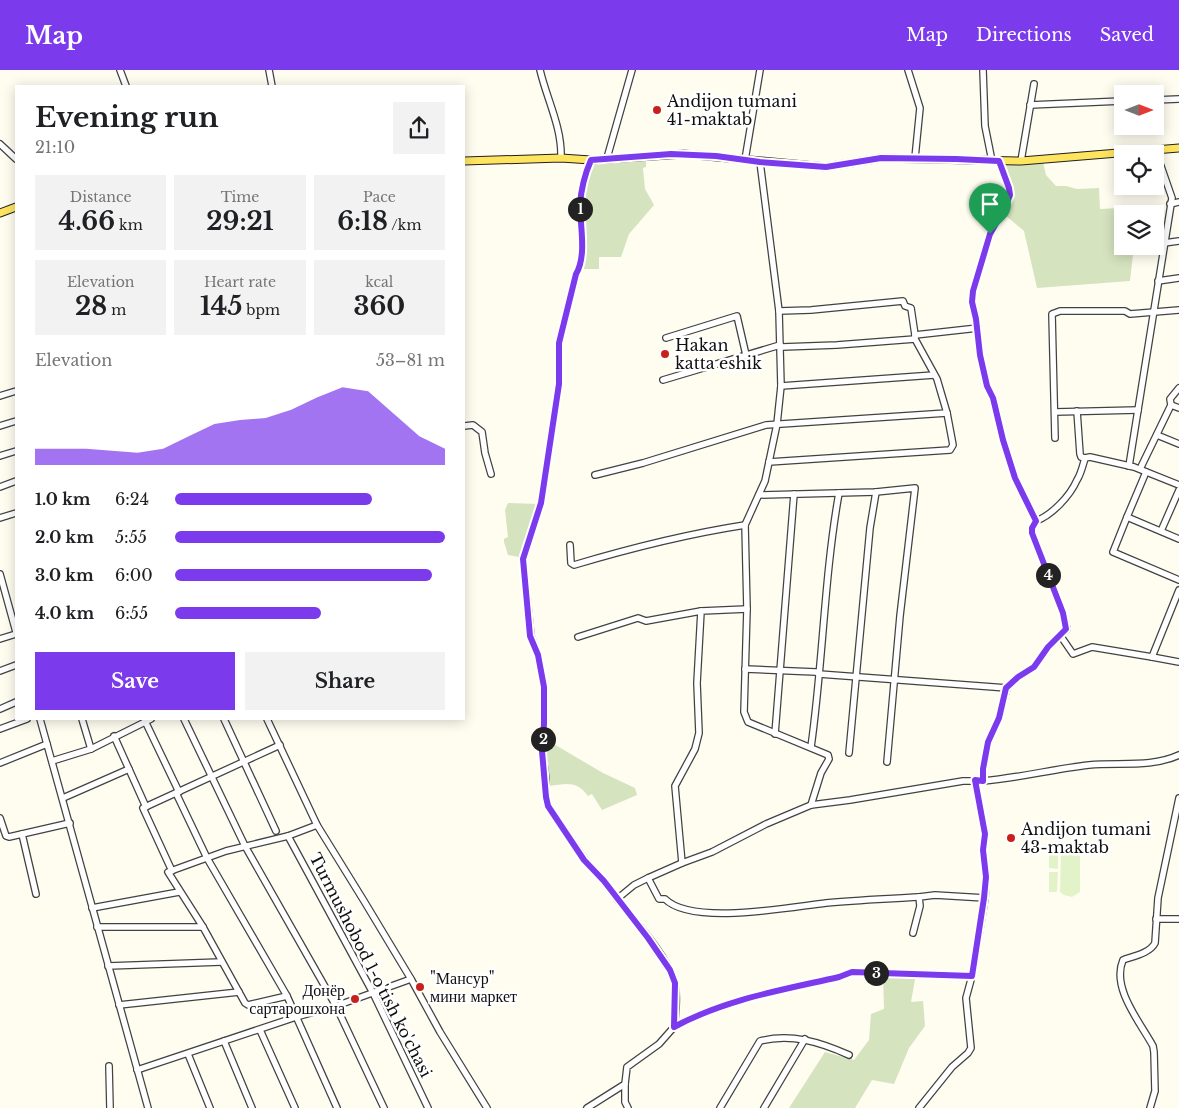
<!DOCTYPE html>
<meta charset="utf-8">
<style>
:root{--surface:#fff;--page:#f2f2f2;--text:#202124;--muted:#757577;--accent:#7c3aed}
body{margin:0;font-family:"Libre Baskerville",serif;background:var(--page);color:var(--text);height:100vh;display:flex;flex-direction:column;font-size:19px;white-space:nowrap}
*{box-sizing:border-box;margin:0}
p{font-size:16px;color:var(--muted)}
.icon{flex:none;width:28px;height:28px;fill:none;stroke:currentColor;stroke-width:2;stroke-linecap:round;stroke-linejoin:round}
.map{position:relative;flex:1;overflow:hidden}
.drawer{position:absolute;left:15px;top:15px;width:450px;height:635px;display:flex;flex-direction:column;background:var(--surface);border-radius:0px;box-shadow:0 2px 12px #0003}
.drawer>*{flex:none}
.needle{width:32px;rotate:90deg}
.controls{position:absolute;left:1114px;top:15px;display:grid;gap:10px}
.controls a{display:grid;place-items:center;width:50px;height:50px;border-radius:0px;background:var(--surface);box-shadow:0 2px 12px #0003;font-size:25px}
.pin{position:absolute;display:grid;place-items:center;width:42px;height:42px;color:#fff;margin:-51px -21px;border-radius:50% 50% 50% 0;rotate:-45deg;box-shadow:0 0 5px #0007}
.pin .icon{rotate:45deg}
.km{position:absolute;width:25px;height:25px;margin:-12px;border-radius:50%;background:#222;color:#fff;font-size:14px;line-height:25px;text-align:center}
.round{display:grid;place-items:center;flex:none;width:52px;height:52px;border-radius:0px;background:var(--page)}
.head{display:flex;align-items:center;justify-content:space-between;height:85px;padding:0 20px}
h1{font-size:28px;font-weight:700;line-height:38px}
.figures{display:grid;grid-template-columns:repeat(3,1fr);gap:8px;height:85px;padding:5px 20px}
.figures div{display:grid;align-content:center;border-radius:0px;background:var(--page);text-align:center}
.figures b{font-size:25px;font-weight:700}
.figures small{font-size:14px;font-weight:400}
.figures p{font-size:14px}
.chart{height:140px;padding:10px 20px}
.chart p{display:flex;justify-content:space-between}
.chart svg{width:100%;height:90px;margin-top:5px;fill:var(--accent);opacity:.7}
.primary-button{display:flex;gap:10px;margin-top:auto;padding:10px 20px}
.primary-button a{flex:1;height:58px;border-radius:0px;background:var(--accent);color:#fff;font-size:20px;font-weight:700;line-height:58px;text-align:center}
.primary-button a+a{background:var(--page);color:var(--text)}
ul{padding:0 20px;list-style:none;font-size:16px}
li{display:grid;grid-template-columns:80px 60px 1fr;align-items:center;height:38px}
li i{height:12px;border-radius:6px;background:var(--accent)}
header{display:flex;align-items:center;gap:30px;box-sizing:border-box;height:70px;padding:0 25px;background:var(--accent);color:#fff}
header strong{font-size:24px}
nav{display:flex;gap:28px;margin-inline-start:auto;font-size:18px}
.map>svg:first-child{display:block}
.cemetery{fill:#d5e3bf}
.pitch{fill:#e2f3c9}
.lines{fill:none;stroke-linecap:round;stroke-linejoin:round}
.minor-casing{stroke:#424242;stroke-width:8}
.major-casing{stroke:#202020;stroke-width:9}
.minor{stroke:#fff;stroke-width:5.5}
.major{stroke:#ffe460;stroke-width:7}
.route-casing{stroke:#fff;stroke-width:10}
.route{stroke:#7c3aed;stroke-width:6}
.poi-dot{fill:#c8211d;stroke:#fff;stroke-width:2}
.labels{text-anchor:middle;stroke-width:5;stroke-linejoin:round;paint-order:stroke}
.poi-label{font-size:16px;fill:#0f0f0f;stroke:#fff;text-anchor:start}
.street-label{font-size:16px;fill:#0f0f0f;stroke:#fff}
</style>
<header>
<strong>Map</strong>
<nav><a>Map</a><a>Directions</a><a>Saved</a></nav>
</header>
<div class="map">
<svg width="1179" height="1038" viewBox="0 0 1179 1038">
<rect width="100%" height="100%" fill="#fffdf0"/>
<!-- cemetery -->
<g class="cemetery">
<polygon points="646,91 646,97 643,98 645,119 654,135 629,164 621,187 599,187 599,199 582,199 585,114 593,94"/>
<path d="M1043,92L1046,105L1056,116H1066L1077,119L1099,118L1100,139L1138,137L1137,144H1122V176H1134L1130,211L1037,218L1024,161L1005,145C1015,122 1013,119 1006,95Z"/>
<polygon points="508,433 539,434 529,467 519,487 508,485 504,472 504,469 508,467 505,440"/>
<path d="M545,672L552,673L603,703L635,718L637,725L602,740L592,724L588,726C578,711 566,713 550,716L544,682Z"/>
<polygon points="883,905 915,909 911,932 923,931 925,956 909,978 894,1014 872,1010 855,1038 789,1038 825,982 854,990 869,970 871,944 884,939"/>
</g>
<!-- pitch -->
<g class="pitch">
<polygon points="1049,778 1058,778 1058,799 1049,798"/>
<polygon points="1065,778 1073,779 1080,784 1080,822 1072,827 1064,825 1060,822 1061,784"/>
<polygon points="1049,802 1058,802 1057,822 1049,822"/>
</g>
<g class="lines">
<!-- minor casing -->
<g class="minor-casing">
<g id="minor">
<polyline points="120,0 126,16"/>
<polyline points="269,0 272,16"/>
<path d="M540,0C547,30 562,57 561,88"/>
<polyline points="908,0 920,38 915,88"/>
<polyline points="983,0 985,56 992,91"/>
<polyline points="1155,30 1179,29"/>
<polyline points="1030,35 1122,31"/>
<polyline points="0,74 16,89"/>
<polyline points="607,88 632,0"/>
<path d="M591,90C584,105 581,119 580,135C580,155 587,186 576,204L559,273L558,284L560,307L541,433L523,489L531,566L538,585L544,617V654L542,681L546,709V727L548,736L585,790L604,811L617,829"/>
<polyline points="745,90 760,0"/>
<polyline points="1021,91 1034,14"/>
<polyline points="760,92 779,241 781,316 777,354 765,411 745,455 747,539 744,642 748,652 828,685 829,689 821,703 811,735"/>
<polyline points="1170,134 1179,132"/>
<polyline points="1164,173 1179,171"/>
<polyline points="1158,211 1179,208"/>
<polyline points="779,241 811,240 903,231 905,236 911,238 915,265"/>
<polyline points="666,268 737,246 746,285"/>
<polyline points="915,268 915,265 978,258"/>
<polyline points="781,316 934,305"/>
<polyline points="0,326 16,321"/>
<polyline points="1171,335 1179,338"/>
<polyline points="1077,341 1080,384 1081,387 1085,388"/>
<polyline points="1055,342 1138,340"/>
<polyline points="0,356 16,351"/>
<polyline points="464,356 473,355 482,362 485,383 491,404"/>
<polyline points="1157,365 1179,374"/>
<polyline points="1055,368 1052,244 1060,241 1125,241 1130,244 1179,240"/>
<polyline points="0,386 16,381"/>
<polyline points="769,392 950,380 953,375 947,343"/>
<polyline points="1129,396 1172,128 1155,79"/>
<polyline points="1140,399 1171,335 1170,329 1179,318"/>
<polyline points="1146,402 1127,447 1179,469"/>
<polyline points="595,405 643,393 766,355 947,343 937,309 915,269 837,275 782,277 780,275 663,310"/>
<polyline points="0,417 16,411"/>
<polyline points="759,425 876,422 915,418 900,546 887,692"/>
<polyline points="1127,447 1113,482 1179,510"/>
<polyline points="0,448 16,443"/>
<path d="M1036,451C1052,445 1070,426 1077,410C1081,404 1083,395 1085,388L1090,387L1134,397L1179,415"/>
<polyline points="1161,461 1179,420"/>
<path d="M570,475L571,493L574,495C631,478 687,464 745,455"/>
<polyline points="0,504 16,562"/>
<polyline points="1060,565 1073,584 1092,577 1152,587 1179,520"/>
<polyline points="578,567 638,548 646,551 701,541"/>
<polyline points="0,569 16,564"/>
<polyline points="1152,587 1179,592"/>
<polyline points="745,599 816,602 819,604 1007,618"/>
<polyline points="0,601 16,595"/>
<polyline points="0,639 16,632"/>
<polyline points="40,649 148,1038"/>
<polyline points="82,649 91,679"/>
<polyline points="184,649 245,776 336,936 384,1038"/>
<polyline points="224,649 276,761"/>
<polyline points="267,649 317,755 364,831 411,909 440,962 487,1038"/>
<polyline points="145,651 179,722"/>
<polyline points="0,659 27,649"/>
<polyline points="775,664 794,424"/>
<polyline points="114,666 146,737"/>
<path d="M811,677C823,593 824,507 839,423"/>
<polyline points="849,683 870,458 876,422"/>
<polyline points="52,691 91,679 151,649"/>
<polyline points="0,693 47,674"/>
<path d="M983,711C1019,708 1053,699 1089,695C1119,692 1151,698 1179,685"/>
<polyline points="176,723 207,788 287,926 337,1038"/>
<polyline points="63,728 129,699"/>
<polyline points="0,748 6,766 9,767 22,764"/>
<polyline points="288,766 373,923 428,1038"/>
<polyline points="682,793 675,716 695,679 699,663 697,613 701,541 747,539"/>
<polyline points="172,801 143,738 280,675"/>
<path d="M648,808L659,829H665C692,856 790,837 826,833C857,830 888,829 919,827"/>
<polyline points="36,824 22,764 70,753"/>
<polyline points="92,838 179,822"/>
<polyline points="1156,849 1179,849"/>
<polyline points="97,857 203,857"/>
<polyline points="913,863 920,836 919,827 935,825 985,828"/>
<polyline points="108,896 221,892"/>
<polyline points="287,926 248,935 245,933 203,857 168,802 226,781 288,766 317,755"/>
<polyline points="119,935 239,922"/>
<path d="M674,957C726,929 782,920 839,907L853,902L972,906"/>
<polyline points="260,960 295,1038"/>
<polyline points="224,971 252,1038"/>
<polyline points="188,984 210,1038"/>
<polyline points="109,996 110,1038"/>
<polyline points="137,1000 296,947 336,936 411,909"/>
<polyline points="625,1014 625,1032 628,1038"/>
<path d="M587,1038L625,1014L627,997L659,974L674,957C676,943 678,924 674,911C667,885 634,850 617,829L634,815L648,808L682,793L712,782L766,754L811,735L850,730L963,711H983V699L988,672L999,648L1007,618L1018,607L1034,597L1048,577L1067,559L1063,543L1032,463V458L1036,451L1015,408L1003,370L993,328L987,316L980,285L976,249L972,232L973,221L990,164L1003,141L1009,125V118L999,91"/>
<path d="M720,1038L760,971C791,963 820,972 849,985"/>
<polyline points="764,1038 805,969"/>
<polyline points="919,1038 952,997 968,983 971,978 966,928 972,906 985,828 986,807 983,780 985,764 975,710"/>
<path d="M1150,1038L1155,1021L1154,982L1153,976C1140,952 1111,918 1123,890C1134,886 1150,883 1155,873L1158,828L1179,728"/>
</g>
</g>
<!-- major casing -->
<g class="major-casing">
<g id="major">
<polyline points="464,91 561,88 591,90 684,84 826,97 881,88 1021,91 1179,78"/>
<polyline points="0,143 16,137"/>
</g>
</g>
<!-- minor -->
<use href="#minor" class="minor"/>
<!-- major -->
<use href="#major" class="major"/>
</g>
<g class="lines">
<!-- route casing -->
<g class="route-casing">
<path id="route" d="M671,84L716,86L760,92L826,97L881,88L956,89L999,91L1009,118L1010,125L1003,141L990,164L973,221L972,232L976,249L980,285L987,316L993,328L1003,370L1015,408L1036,451L1032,458V463L1063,543L1066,559L1048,577L1034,597L1018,607L1006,618L999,648L988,672L983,699V711L975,710L985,764L983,780L986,807L984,828L972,906L852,902L839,907C782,920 726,929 674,957L675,913L670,900L648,868L604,811L584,790L548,736L546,727L542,681L544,654V617L538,585L530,566L523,489L541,433L559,314V273L576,204C587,186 580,155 580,135C581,119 584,106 591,90Z"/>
</g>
<!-- route -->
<use href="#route" class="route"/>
</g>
<!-- markers -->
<g class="poi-dot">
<circle cx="657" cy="40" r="5"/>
<circle cx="665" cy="284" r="5"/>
<circle cx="1011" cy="768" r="5"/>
<circle cx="420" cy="917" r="5"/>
<circle cx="355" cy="929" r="5"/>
</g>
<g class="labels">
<!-- poi labels -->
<g class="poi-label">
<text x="667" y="37">Andijon tumani<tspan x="667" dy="18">41-maktab</tspan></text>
<text x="675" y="281">Hakan<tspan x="675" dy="18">katta eshik</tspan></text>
<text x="1021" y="765">Andijon tumani<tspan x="1021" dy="18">43-maktab</tspan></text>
<text x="430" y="914">"Мансур"<tspan x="430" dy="18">мини маркет</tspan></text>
<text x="345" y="926" text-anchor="end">Донёр<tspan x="345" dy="18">сартарошхона</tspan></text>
</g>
<!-- street labels -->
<g class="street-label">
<text transform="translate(371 895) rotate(63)" y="6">Turmushobod 1-o'tish ko'chasi</text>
</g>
</g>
</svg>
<div class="controls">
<a><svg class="needle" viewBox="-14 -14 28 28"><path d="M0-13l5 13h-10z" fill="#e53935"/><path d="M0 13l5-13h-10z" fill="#757577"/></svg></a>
<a><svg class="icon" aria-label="locate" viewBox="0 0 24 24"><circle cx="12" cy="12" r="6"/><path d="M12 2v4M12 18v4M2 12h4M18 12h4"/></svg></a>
<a><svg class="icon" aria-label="layers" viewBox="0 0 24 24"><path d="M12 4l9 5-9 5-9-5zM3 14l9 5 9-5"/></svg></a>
</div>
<div class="pin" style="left:990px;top:164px;background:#1e9e55"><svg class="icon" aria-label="arrive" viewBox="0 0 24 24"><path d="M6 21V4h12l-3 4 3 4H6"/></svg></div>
<b class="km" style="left:580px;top:139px">1</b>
<b class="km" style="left:543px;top:669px">2</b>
<b class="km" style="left:876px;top:903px">3</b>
<b class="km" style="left:1048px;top:505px">4</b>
<section class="drawer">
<div class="head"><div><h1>Evening run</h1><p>21:10</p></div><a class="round"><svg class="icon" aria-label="share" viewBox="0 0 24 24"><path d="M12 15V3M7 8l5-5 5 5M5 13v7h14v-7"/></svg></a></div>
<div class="figures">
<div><p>Distance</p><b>4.66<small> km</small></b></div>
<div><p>Time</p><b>29:21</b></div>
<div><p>Pace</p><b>6:18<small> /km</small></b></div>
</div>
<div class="figures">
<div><p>Elevation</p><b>28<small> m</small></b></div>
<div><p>Heart rate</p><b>145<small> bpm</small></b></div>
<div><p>kcal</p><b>360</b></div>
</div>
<div class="chart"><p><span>Elevation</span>53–81 m</p>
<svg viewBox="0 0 160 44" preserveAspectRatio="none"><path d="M0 44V36L10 36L20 36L30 37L40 38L50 36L60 30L70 24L80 22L90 21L100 17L110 11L120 6L130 8L140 19L150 30L160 36V44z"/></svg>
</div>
<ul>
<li><b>1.0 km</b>6:24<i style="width:73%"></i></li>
<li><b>2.0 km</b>5:55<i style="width:100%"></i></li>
<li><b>3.0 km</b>6:00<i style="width:95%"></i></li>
<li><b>4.0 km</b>6:55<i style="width:54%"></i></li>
</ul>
<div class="primary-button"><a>Save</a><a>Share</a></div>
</section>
</div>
